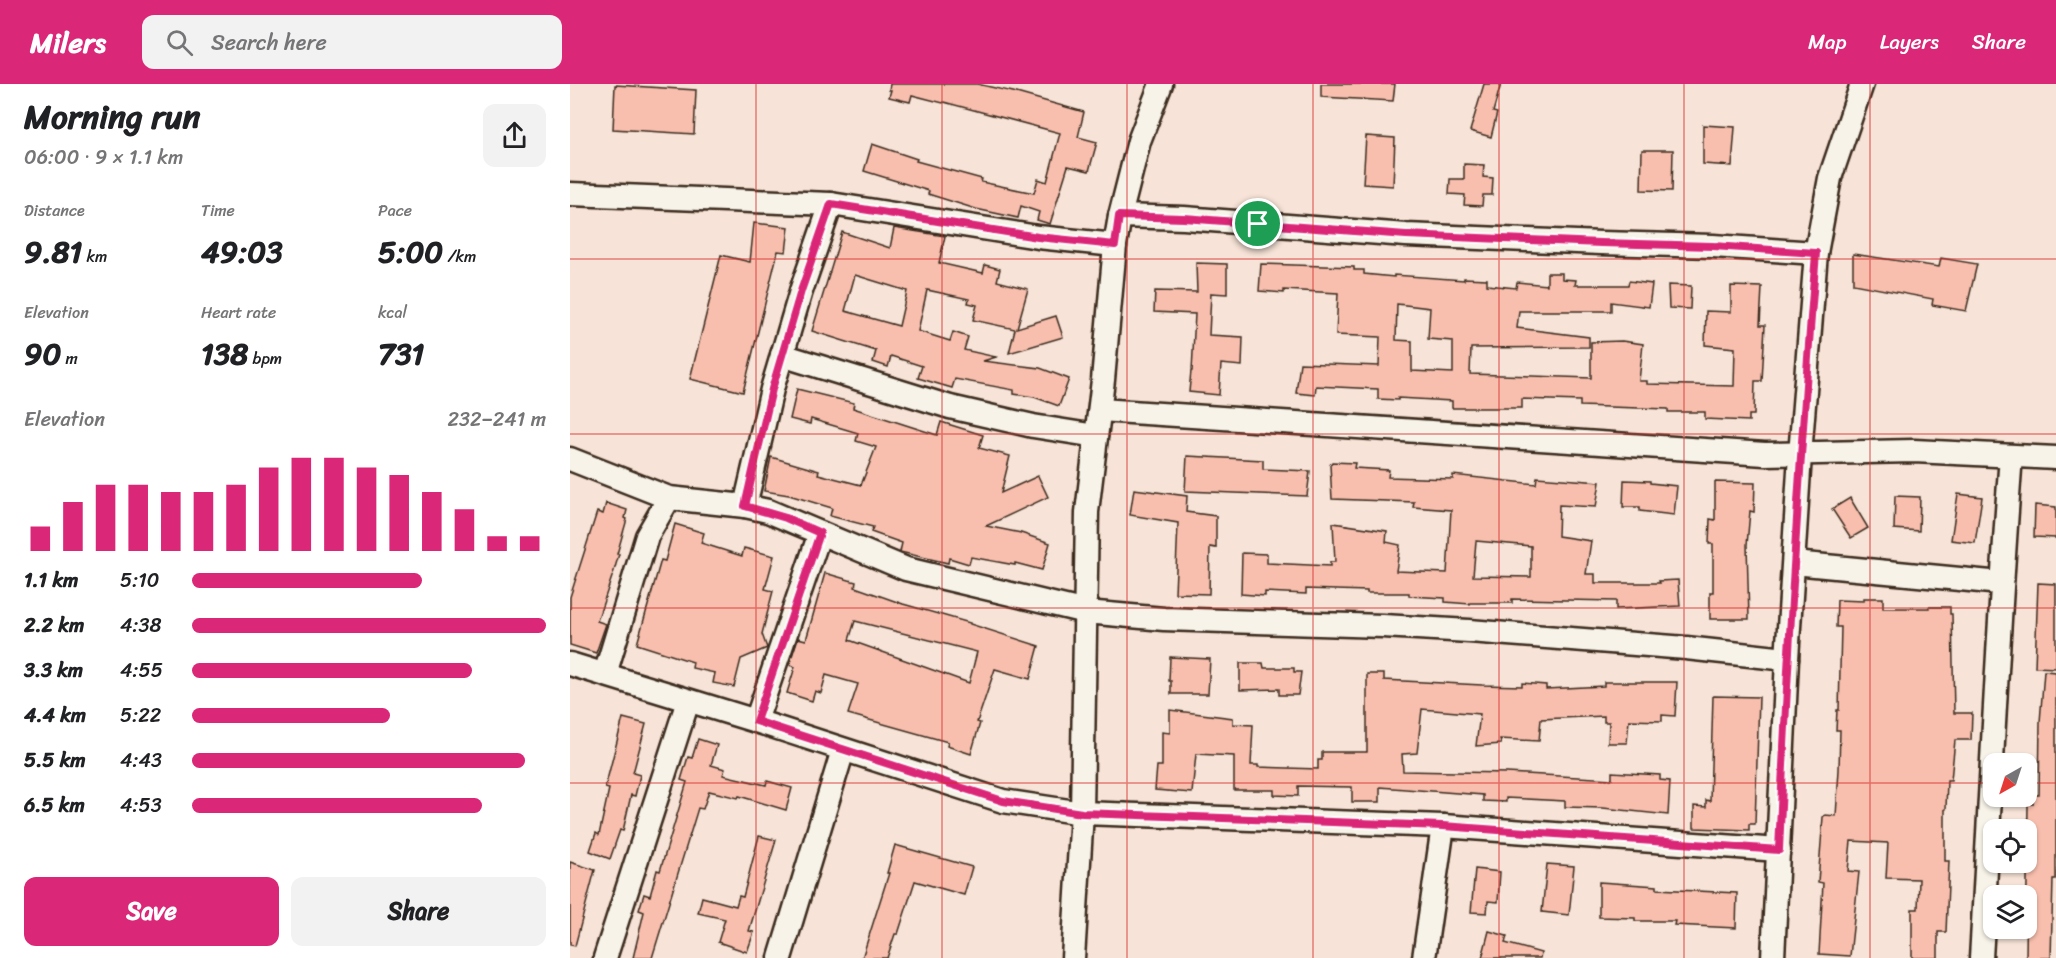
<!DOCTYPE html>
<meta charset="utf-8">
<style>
:root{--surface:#fff;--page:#f2f2f2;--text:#202124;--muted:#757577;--accent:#db2777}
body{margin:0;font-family:Sriracha,sans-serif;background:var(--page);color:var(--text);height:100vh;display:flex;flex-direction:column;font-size:22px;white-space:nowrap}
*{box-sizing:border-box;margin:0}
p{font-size:20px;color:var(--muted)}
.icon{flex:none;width:33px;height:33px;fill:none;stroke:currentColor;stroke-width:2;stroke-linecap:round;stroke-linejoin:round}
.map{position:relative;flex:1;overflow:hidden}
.sheet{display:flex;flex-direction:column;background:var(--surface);width:570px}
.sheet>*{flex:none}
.needle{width:39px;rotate:219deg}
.controls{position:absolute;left:1413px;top:669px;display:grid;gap:12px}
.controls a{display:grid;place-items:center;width:54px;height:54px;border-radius:12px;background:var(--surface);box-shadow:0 2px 4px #0004;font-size:30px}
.pin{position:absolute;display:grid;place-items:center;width:51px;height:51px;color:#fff;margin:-26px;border:3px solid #fff;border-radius:50%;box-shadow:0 2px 6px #0007}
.round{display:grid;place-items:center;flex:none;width:63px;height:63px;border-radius:12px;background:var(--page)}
.overview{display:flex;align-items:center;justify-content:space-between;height:102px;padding:0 24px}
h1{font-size:33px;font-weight:800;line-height:45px}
.figures{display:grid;grid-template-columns:repeat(3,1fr);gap:9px;height:102px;padding:6px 24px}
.figures div{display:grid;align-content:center}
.figures b{font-size:30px;font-weight:800}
.figures small{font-size:16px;font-weight:400}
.figures p{font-size:16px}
.chart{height:168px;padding:12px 24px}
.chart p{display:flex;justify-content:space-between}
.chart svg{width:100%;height:108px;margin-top:6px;stroke:var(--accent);stroke-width:6}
.primary-button{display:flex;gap:12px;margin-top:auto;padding:12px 24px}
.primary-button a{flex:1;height:69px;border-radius:12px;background:var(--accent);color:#fff;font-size:24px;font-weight:800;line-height:69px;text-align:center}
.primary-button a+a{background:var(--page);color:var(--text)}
ul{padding:0 24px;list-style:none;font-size:20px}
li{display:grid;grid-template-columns:96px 72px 1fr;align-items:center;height:45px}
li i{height:15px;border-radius:8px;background:var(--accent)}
header{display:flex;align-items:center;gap:36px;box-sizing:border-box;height:84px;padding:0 30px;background:var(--accent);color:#fff}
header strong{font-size:28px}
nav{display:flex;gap:33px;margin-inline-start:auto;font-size:21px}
.search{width:420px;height:54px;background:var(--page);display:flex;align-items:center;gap:15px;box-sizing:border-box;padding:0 21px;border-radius:12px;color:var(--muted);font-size:22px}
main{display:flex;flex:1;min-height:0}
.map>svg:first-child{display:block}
.building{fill:#f8bfae;stroke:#3b2a1e;stroke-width:1.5;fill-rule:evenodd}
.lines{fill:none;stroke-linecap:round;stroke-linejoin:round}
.minor-casing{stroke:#3b2a1e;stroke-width:27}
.minor{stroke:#f7f3e8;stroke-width:22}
.route-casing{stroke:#fff;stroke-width:12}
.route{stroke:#db2777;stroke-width:8}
.grid{fill:none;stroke:#d62828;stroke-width:1.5;stroke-opacity:0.55}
</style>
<header>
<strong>Milers</strong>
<div class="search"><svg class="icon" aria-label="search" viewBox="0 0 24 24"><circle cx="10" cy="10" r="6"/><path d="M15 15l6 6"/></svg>Search here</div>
<nav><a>Map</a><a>Layers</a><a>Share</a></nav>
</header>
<main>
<section class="sheet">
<div class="overview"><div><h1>Morning run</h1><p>06:00 · 9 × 1.1 km</p></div><a class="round"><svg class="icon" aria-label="share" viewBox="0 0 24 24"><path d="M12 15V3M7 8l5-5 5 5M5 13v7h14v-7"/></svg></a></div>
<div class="figures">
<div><p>Distance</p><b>9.81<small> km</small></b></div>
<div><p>Time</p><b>49:03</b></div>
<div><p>Pace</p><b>5:00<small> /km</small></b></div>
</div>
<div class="figures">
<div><p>Elevation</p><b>90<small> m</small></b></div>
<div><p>Heart rate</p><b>138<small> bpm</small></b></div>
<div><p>kcal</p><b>731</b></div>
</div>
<div class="chart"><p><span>Elevation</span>232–241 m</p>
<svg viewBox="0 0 160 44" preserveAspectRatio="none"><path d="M5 44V34M15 44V24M25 44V17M35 44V17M45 44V20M55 44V20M65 44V17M75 44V10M85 44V6M95 44V6M105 44V10M115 44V13M125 44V20M135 44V27M145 44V38M155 44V38"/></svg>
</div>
<ul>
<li><b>1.1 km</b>5:10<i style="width:65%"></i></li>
<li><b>2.2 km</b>4:38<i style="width:100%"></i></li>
<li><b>3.3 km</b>4:55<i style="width:79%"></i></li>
<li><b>4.4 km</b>5:22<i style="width:56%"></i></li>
<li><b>5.5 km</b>4:43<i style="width:94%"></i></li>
<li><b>6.5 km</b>4:53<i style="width:82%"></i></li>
</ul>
<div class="primary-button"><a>Save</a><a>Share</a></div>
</section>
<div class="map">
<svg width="1486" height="874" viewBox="0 0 1486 874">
<rect width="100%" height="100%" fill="#f7e3d7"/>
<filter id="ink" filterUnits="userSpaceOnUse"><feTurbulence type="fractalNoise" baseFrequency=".0167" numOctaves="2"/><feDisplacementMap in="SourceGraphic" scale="12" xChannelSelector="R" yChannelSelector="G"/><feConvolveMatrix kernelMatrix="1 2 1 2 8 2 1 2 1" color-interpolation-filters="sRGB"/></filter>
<g filter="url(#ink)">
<!-- building -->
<g class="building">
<polygon points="320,0 407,0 443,8 514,28 508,53 527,58 519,87 498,82 480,140 467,136 469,128 451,122 448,134 406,125 358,110 359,107 294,87 302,60 347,75 346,77 412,95 411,98 464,109 468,95 477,98 490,49 374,18 373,19 342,11 340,18 319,13 321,6 319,6"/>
<polygon points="751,0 825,0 823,17 751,13"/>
<polygon points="914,0 931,0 923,28 927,29 921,53 900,47"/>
<polygon points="45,1 126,6 124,50 43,45"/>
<polygon points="1133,41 1165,43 1162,82 1133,80"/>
<polygon points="796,52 825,54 823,102 793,100"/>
<polygon points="1072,66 1103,66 1102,107 1071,106"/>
<polygon points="894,80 914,81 913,93 923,94 922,111 913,111 912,122 894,121 895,111 879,110 880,95 894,95"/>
<polygon points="184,139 219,143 216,168 208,167 173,308 120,295 151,171 180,178"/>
<path d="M324,144L375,152L369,179L413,189L415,181L430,185L427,197L458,205L447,244L486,232L493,253L439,269L445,245L403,236L407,221L398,219L399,215L357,206L348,247L380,257L383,248L398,253L394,266L426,273L413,277L470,284L499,295L489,322L464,313L444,310V306L385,295L382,304L348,294L352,282L321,272L318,283L303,278L306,267L242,247L272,148L320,164ZM285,191L337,207L329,242L275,227Z"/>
<polygon points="1283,170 1369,183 1371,174 1407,180 1396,227 1362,221 1363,215 1283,200"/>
<polygon points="626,179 657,180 657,210 641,209 639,251 673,253 672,282 651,280 649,311 619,308 621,287 622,287 625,230 584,228 585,207 627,208"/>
<path d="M691,180L784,183V186H794V190L824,193V191L894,196V194L917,195V201L946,204L947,198L977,201V189H992V195L1006,196L1005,201H1058L1059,197L1082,200L1079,223L1041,218V227H949L947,244L1019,253V263L901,264L900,290L1021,294V258L1052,257L1073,260L1069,297H1077V300L1164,302L1165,264L1135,261L1136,227L1161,228V202L1192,203L1190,241H1195L1194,260L1192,297H1185L1184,331H1179V337L1135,335V328H1098V325L1010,322V317L952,315V324H882V317L828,314V316L808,315V305L746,302L745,311L726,309L730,279L809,282L810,253L766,251L768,209L714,206V209L689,207ZM827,220L860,224L858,255L883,257V289L842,287V257L826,256Z"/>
<polygon points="1098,201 1121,202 1120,225 1099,224"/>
<polygon points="227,305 284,319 283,324 367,351 371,338 413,351 409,364 440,372 431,409 468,392 478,413 416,442 451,449 480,459 472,486 445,479 445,481 401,473 399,480 379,474 378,479 330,468 332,459 301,448 303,443 260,432 262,424 219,411 194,407 201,373 249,387 248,390 291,401 306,363 286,357 288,349 241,335 240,340 220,335"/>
<polygon points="617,372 693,376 693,385 740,387 737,412 615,407"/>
<path d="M762,378L785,379L784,384L819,386L818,393L883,395V391L966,400L967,393L1030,398L1026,423L989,421L988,452L1021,457L1016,490H1025V499H1090L1089,497L1108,496L1110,522L1046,525V517L942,515V519H900V520L875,518V514L839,512V509H797V507L736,505V510L695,508V512L671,510L672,469L697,470V479L760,482V478H765L763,439L817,447L816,458L830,461L826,487L877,489L881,426L843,423L844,418L762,415L760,381ZM906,457L961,462V493L903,492Z"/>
<polygon points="1054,396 1080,397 1080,399 1107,402 1104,431 1070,427 1070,423 1053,423"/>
<polygon points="1145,398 1185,399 1184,428 1180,427 1177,461 1179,535 1140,535 1140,508 1143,508 1143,460 1139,460 1140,435 1145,436"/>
<polygon points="564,405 617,412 616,428 646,432 646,464 640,463 639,510 605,509 608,439 560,431"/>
<polygon points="1388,410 1412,413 1405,459 1381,456"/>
<polygon points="1325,412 1350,413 1349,447 1324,445"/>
<polygon points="1280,414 1298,444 1281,454 1262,425"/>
<polygon points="36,419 57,426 55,434 57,435 47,470 49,470 44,487 27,537 36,540 26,569 0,561 0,513 27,428 33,430"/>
<polygon points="1465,421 1486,423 1486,454 1464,453"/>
<polygon points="105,440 134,449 131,459 172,472 174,464 204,472 195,505 203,507 192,550 197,564 171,575 164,603 143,599 145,589 122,584 123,578 67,560 91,476 95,477"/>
<path d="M255,489L286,498L285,503L333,520L400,539V540L469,562L460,595L425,585L407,638L410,639L401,670L377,662L378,658L278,630L288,600L256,591L251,609L245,607L242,617L217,609L225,583L220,581L221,575L228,554L236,556ZM285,537L407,568L399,599L279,556Z"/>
<polygon points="1468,499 1486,500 1486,584 1465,583"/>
<polygon points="1294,514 1313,514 1313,524 1359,524 1359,523 1380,523 1380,530 1382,530 1384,629 1402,629 1401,656 1385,656 1381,696 1377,696 1376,725 1375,725 1375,777 1379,777 1376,848 1368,848 1368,874 1342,874 1342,825 1348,825 1349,795 1316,794 1318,759 1281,757 1278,787 1289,788 1280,872 1249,870 1253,799 1248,798 1253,733 1255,731 1266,732 1269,686 1270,646 1266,646 1267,626 1269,626 1271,543 1266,543 1267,516 1294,517"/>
<polygon points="600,573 640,575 638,610 601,610 601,597 599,597"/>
<polygon points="670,579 693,579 694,584 724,584 724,588 731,588 728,611 709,611 709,605 670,606"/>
<polygon points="1474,587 1486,588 1486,795 1483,795 1481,874 1456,874 1458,720 1463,720 1463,711 1469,711 1470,638"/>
<polygon points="797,590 814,590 814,596 912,601 952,602 952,599 976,601 976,605 1034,602 1034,598 1107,598 1105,632 1092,631 1092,637 1059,636 1057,659 1038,659 1039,638 1034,638 1034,632 971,635 969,657 930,655 931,660 906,662 910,630 852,625 847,669 832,670 833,687 937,689 1042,695 1042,688 1090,691 1090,696 1100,697 1098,731 1033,724 995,723 995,717 936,714 936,718 913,717 913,711 810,703 810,718 782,718 782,703 728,702 728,712 704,711 704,706 664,706 664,672 626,670 622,709 585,706 587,682 592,682 592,648 600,649 600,626 663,634 663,640 683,641 681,681 688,681 688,683 748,685 748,676 752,676 752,668 797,668"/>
<polygon points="1143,612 1189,613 1185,740 1179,740 1179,746 1124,744 1124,722 1136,723 1136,716 1140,717"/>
<polygon points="53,634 76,640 63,689 70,691 65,712 61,711 53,747 50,746 40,775 20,767 26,749 29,751 39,705 35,704"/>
<polygon points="128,655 147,661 141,681 155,685 153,691 196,701 197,697 222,704 216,726 169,712 168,714 139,707 133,725 128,724 82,874 63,874 74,828 69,826 74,810 80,812 87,786 90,787 117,698 111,696 118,673 122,674"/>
<polygon points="189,752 206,756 179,847 184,848 177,868 148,858 155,835 128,829 132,813 166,822 169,812 173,813"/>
<polygon points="325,761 402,783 394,811 345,797 328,850 325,850 317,874 292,874 319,789 317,789"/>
<polygon points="0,778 25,786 5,862 0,861"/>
<polygon points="977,780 1004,782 999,831 972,828"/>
<polygon points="905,785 930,788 928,818 918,817 917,829 901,828"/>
<polygon points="1029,798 1087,802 1087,805 1167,809 1166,844 1104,841 1105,837 1065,837 1065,834 1029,833"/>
<polygon points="919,847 937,852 935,859 971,869 970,874 912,874"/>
</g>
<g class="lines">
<!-- minor casing -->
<g class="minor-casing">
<g id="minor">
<polyline points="0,110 261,120 468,153 545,161"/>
<polyline points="550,132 614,134 836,151 1031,159 1143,162 1246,169"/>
<polyline points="212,271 380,323 463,342 526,352"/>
<polyline points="530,326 1195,370 1344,367 1486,374"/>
<polyline points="0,375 99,414"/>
<polyline points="175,422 202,305 231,207 261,120"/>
<polyline points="1224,479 1431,499"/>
<polyline points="0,580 186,637 433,717 512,729 873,742 1209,766"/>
<polyline points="35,590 77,452 99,414 175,422 198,427 336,485 516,528 594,535 813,542 899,547 1116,564 1217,575"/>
<polyline points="186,637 250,449"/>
<polyline points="35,874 118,617"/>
<polyline points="210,874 273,666"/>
<polyline points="503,874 512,729 517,428 533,296 545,161 550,132 569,57 591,0"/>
<polyline points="854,874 873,742"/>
<polyline points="1203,874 1217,575 1230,371 1246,169 1260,94 1292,0"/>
<path d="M1411,874C1421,707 1428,539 1441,372"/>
</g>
</g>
<!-- minor -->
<use href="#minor" class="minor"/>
</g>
</g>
<g class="lines" filter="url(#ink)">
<!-- route casing -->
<g class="route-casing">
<path id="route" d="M261,120L468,153L545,161L549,132L614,134L836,151L1031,159L1143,162L1246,169C1230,368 1218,567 1209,766L873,742L512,729L433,717L186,637L250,449L216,434L175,422L202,305L231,207Z"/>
</g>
<!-- route -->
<use href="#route" class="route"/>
</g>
<!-- grid -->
<path class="grid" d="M186,0V874M372,0V874M557,0V874M743,0V874M929,0V874M1114,0V874M1300,0V874M0,175H1486M0,350H1486M0,524H1486M0,699H1424M1456,699H1486"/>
</svg>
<div class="controls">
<a><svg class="needle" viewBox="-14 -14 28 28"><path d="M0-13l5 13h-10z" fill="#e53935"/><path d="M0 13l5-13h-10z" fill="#757577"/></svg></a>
<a><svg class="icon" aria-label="locate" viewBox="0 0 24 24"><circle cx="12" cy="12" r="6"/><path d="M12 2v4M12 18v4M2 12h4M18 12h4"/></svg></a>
<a><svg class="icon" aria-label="layers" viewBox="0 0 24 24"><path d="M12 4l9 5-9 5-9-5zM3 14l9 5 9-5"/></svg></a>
</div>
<div class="pin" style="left:688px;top:140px;background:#1e9e55"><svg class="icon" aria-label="arrive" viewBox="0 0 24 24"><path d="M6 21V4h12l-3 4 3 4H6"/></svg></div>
</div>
</main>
